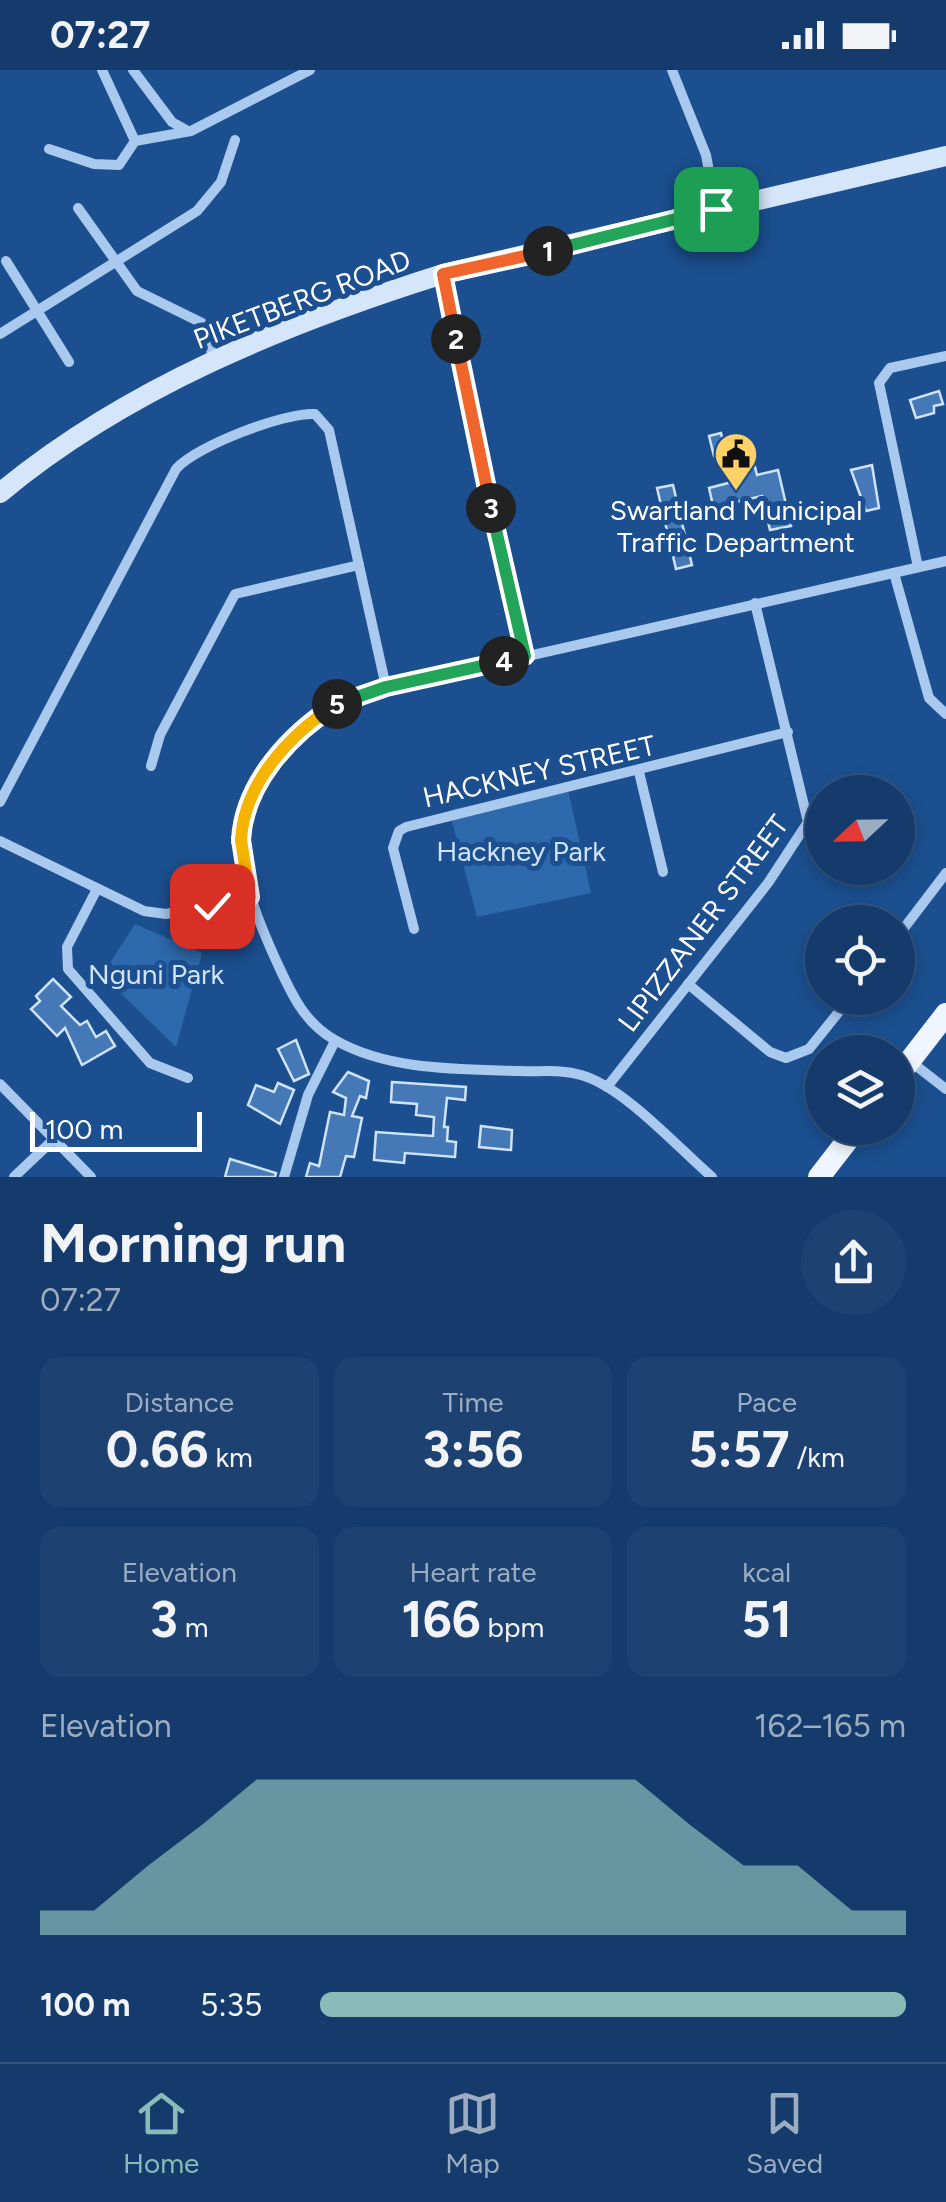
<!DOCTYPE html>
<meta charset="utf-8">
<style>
:root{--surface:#143b6b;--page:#1d4271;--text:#f1f3f6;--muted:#9dadc1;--line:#33557e;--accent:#8bbbb9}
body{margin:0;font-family:Figtree,sans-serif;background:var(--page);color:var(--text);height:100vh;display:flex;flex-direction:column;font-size:38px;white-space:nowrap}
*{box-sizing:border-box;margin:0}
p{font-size:32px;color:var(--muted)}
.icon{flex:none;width:55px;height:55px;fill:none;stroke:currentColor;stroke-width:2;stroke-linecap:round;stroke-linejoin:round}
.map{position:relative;height:1107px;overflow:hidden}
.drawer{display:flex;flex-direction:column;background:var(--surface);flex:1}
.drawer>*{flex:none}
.needle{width:65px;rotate:248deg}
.tools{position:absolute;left:805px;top:705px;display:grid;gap:20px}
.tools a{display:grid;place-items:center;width:110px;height:110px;border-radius:50%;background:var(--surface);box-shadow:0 5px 15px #0003,0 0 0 2px var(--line);font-size:50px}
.scale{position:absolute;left:30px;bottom:25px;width:172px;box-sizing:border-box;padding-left:10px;border:5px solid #fff;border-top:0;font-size:28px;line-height:35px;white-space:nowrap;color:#fff;-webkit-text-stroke:8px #1b4f8f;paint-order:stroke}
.pin{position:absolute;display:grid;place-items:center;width:85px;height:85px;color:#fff;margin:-42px;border-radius:20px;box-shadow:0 5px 15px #0006}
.km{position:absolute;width:50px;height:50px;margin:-25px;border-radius:50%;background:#222;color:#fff;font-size:28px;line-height:50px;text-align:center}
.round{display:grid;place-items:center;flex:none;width:105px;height:105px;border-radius:52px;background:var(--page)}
.summary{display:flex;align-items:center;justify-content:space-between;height:170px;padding:0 40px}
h1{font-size:55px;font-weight:700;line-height:75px}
.stats{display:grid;grid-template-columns:repeat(3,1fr);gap:15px;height:170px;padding:10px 40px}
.stats div{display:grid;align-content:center;border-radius:20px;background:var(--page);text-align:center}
.stats b{font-size:50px;font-weight:700}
.stats small{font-size:28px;font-weight:400}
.stats p{font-size:28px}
.chart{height:280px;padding:20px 40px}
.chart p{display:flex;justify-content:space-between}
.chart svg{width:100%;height:180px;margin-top:10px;fill:var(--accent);opacity:.7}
ul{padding:0 40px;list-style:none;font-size:32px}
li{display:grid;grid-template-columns:160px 120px 1fr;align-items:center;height:75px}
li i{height:25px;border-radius:12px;background:var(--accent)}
.status{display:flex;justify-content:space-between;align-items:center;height:70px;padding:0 50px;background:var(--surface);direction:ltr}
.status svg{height:28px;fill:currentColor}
.tab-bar{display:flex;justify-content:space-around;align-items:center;height:140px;border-top:2px solid var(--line);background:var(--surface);font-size:28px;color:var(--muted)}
.tab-bar a{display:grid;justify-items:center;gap:5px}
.tab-bar .selected{color:var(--accent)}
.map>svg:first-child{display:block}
.green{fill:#2e69ad}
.building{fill:#4478b7;stroke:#cfe3fa;stroke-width:2.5}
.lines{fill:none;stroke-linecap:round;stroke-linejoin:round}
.street{stroke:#a9c9ee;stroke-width:10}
.secondary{stroke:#d6e6fa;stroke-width:20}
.primary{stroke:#f0f6ff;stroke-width:22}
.split-1-casing{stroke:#fff;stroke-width:20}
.split-2-casing{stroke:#fff;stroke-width:20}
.split-3-casing{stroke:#fff;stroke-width:20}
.split-4-casing{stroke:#fff;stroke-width:20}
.split-5-casing{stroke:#fff;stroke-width:20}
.split-6-casing{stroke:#fff;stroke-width:20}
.split-7-casing{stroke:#fff;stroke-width:20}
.split-1{stroke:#22a559;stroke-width:12}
.split-2{stroke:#f0652b;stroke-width:12}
.split-3{stroke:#f0652b;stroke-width:12}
.split-4{stroke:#22a559;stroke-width:12}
.split-5{stroke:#22a559;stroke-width:12}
.split-6{stroke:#f5b400;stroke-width:12}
.split-7{stroke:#f5b400;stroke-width:12}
.labels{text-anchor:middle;stroke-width:10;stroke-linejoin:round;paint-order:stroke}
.street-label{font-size:28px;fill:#fff;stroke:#1b4f8f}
.poi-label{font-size:28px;fill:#fff;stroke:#1b4f8f}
.park-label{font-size:28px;fill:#cfe3fa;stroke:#1b4f8f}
</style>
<div class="status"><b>07:27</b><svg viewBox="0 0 49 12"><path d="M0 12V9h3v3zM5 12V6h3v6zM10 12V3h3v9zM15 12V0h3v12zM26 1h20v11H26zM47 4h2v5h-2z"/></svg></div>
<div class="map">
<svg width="946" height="1107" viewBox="0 0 946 1107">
<rect width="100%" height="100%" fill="#1b4f8f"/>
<!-- green -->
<g class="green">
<polygon points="567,715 591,823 477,847 449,740"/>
<polygon points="135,854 202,883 176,977 102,905"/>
</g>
<!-- building -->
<g class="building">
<polygon points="939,321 943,334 934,336 934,343 916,348 910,330"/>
<polygon points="721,363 726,384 714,386 709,366"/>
<polygon points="872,395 879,438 866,441 851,400"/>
<polygon points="755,397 757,405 778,400 791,456 770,460 762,426 723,435 727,451 717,453 709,418 736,411 734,402"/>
<polygon points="673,415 692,495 676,499 657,418"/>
<polygon points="53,909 71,927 61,936 80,955 87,951 96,967 106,961 115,976 82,995 65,958 57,966 31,939 40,931 36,926"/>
<polygon points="296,970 309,1004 294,1011 278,979"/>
<polygon points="348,1002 369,1011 366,1028 360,1026 352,1046 362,1048 354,1087 346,1086 340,1107 306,1107 310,1093 319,1096 330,1042 344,1045 346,1028 333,1022"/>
<polygon points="392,1012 466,1017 465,1030 447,1028 444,1057 448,1057 447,1071 456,1072 455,1087 405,1083 404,1093 374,1090 376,1062 433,1066 434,1047 416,1045 417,1034 391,1032"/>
<polygon points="278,1013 294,1020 280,1054 248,1035 256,1015 274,1022"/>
<polygon points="481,1056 512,1060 511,1080 479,1077"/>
<polygon points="230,1089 276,1103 275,1107 225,1107"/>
</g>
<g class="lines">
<!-- street -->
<g class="street">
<polyline points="102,0 135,71"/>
<polyline points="133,0 172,52 188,61"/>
<polyline points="672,0 706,85 716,139"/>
<polyline points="49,79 94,94 119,95 135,71 191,61 310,0"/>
<polyline points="78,138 137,221 202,253 215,292"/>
<polyline points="6,191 69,292"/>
<polyline points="443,204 525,586"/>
<polyline points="0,264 197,141 221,112 235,70"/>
<polyline points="918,497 879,313 890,298 946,286"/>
<polyline points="894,503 929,628 946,644"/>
<polyline points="151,696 160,665 235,524 359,495"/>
<polyline points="639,702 663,802"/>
<path d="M0,732L176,399C196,376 285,342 315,344L329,360L386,617"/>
<polyline points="0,771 144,841 166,844 250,827"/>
<polyline points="97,819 67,877 68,899 150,993 188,1008"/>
<polyline points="414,859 393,778 399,761 406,757 788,662"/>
<polyline points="898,866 946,803"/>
<polyline points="688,914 770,982 786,988 809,979 850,928"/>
<polyline points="910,991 946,1019"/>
<polyline points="0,1014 91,1107"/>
<polyline points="607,1017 768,813 808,752 755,533"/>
<polyline points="14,1107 53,1070"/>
<polyline points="284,1107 308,1025 335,971"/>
<path d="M712,1107C677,1077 624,1017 581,1005C561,999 541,1002 520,1001C460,999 389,1001 335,970C302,952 289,918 274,886C236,801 221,743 293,673C312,655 329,638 352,626L946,491"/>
</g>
<!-- secondary -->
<path class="secondary" d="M0,423C126,318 287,253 443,204L946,86"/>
<!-- primary -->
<g class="primary">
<polyline points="898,1006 946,944"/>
<polyline points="819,1107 857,1058"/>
</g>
</g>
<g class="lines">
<!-- split-1 casing -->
<g class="split-1-casing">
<polyline id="split-1" points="548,181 716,139"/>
</g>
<!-- split-2 casing -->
<g class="split-2-casing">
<polyline id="split-2" points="456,269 443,204 548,181"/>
</g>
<!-- split-3 casing -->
<g class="split-3-casing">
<polyline id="split-3" points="456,269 491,438"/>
</g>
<!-- split-4 casing -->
<g class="split-4-casing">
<polyline id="split-4" points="491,438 525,586 504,591"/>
</g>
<!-- split-5 casing -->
<g class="split-5-casing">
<polyline id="split-5" points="337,634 386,617 504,591"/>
</g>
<!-- split-6 casing -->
<g class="split-6-casing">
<path id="split-6" d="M241,770C244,713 290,664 337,634"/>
</g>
<!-- split-7 casing -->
<g class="split-7-casing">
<polyline id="split-7" points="212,836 250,827 241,770"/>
</g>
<!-- split-1 -->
<use href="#split-1" class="split-1"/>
<!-- split-2 -->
<use href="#split-2" class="split-2"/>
<!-- split-3 -->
<use href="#split-3" class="split-3"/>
<!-- split-4 -->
<use href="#split-4" class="split-4"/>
<!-- split-5 -->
<use href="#split-5" class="split-5"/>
<!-- split-6 -->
<use href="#split-6" class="split-6"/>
<!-- split-7 -->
<use href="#split-7" class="split-7"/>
</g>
<!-- icons -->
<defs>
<g id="civic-pin" transform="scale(2.25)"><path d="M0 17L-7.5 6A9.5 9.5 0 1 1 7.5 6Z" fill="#ffd166" stroke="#1b4f8f"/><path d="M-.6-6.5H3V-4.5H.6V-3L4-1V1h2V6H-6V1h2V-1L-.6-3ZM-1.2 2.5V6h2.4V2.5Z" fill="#111"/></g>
</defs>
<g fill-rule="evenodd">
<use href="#civic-pin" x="736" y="384"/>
</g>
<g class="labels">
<!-- street labels -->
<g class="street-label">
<text transform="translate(302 229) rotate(-21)" y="10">PIKETBERG ROAD</text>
<text transform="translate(539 701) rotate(-13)" y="10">HACKNEY STREET</text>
<text transform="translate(703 853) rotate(-53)" y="10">LIPIZZANER STREET</text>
</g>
<!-- poi labels -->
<g class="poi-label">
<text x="736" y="450">Swartland Municipal<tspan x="736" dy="32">Traffic Department</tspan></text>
</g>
<!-- park labels -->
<g class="park-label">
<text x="521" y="791">Hackney Park</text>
<text x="156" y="914">Nguni Park</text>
</g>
</g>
</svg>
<div class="tools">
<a><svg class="needle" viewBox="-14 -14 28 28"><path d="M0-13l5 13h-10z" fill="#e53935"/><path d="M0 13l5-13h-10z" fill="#9dadc1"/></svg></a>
<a><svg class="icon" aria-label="locate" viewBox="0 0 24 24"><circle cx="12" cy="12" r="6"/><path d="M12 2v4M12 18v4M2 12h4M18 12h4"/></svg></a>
<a><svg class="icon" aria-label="layers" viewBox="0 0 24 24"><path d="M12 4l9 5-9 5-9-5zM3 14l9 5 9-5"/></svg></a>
</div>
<div class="scale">100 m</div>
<div class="pin" style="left:716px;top:139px;background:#1e9e55"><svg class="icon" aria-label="arrive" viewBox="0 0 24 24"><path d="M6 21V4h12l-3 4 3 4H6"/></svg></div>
<div class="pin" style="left:212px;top:836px;background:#d93025"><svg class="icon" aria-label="check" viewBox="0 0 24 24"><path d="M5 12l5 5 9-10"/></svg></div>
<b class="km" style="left:548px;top:181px">1</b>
<b class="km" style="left:456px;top:269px">2</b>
<b class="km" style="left:491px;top:438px">3</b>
<b class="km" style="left:504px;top:591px">4</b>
<b class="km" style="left:337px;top:634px">5</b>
</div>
<section class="drawer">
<div class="summary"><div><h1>Morning run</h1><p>07:27</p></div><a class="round"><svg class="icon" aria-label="share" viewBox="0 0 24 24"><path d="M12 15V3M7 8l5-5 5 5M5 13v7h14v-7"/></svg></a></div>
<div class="stats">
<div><p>Distance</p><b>0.66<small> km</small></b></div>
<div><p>Time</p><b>3:56</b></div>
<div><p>Pace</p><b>5:57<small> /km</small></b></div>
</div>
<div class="stats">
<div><p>Elevation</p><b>3<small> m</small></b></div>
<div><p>Heart rate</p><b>166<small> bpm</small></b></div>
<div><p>kcal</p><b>51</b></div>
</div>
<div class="chart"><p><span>Elevation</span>162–165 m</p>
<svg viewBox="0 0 160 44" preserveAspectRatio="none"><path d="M0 44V38L10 38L20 27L30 17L40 6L50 6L60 6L70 6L80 6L90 6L100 6L110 6L120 17L130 27L140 27L150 38L160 38V44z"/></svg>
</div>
<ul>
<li><b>100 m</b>5:35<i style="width:100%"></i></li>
</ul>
</section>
<nav class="tab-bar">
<a class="selected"><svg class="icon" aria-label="home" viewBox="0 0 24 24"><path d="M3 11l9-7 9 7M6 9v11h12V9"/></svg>Home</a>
<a><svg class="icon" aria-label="map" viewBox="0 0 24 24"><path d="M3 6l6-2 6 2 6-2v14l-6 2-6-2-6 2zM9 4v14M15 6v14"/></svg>Map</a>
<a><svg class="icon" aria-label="saved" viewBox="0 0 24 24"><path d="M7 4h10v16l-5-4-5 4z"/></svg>Saved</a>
</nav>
